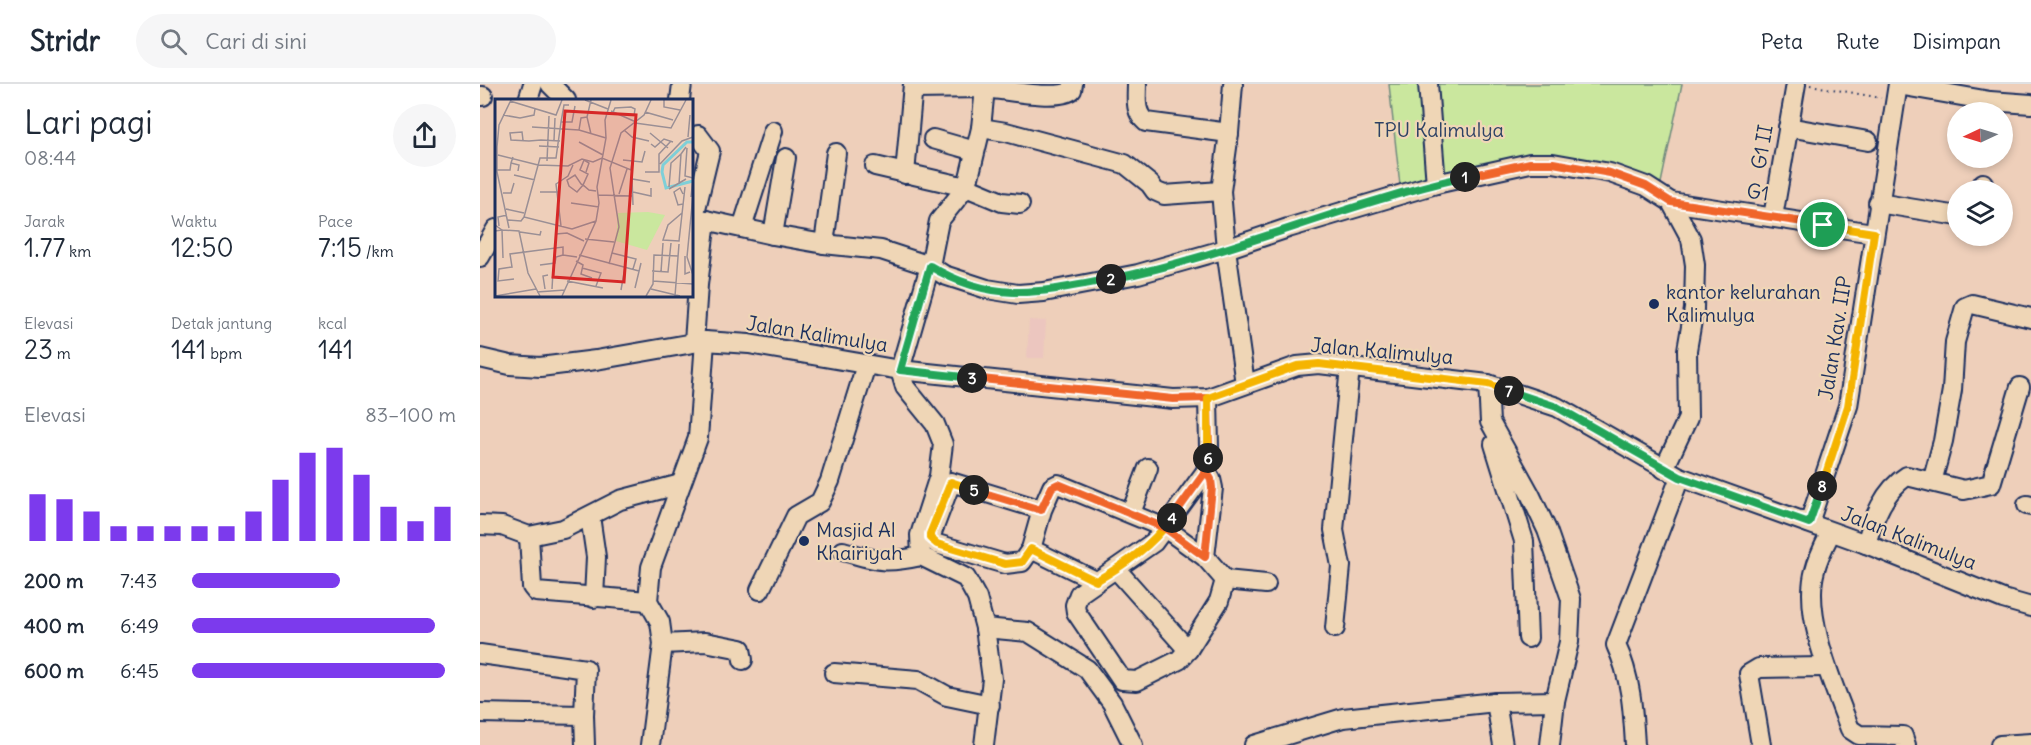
<!DOCTYPE html>
<html lang="id">
<meta charset="utf-8">
<style>
:root{--surface:#fff;--page:#f6f6f7;--text:#1f2937;--muted:#747a83;--line:#e0e1e3;--accent:#7c3aed}
body{margin:0;font-family:Delius,sans-serif;background:var(--page);color:var(--text);height:100vh;display:flex;flex-direction:column;font-size:22px;white-space:nowrap}
*{box-sizing:border-box;margin:0}
p{font-size:20px;color:var(--muted)}
.icon{flex:none;width:33px;height:33px;fill:none;stroke:currentColor;stroke-width:2;stroke-linecap:round;stroke-linejoin:round}
.map{position:relative;flex:1;overflow:hidden}
.sheet{display:flex;flex-direction:column;background:var(--surface);width:480px}
.sheet>*{flex:none}
.needle{width:39px;rotate:266deg}
.controls{position:absolute;left:1467px;top:18px;display:grid;gap:12px}
.controls a{display:grid;place-items:center;width:66px;height:66px;border-radius:50%;background:var(--surface);box-shadow:0 3px 9px #0003;font-size:30px}
.pin{position:absolute;display:grid;place-items:center;width:51px;height:51px;color:#fff;margin:-26px;border:3px solid #fff;border-radius:50%;box-shadow:0 2px 6px #0007}
.km{position:absolute;width:30px;height:30px;margin:-15px;border-radius:50%;background:#222;color:#fff;font-size:16px;line-height:30px;text-align:center}
.round{display:grid;place-items:center;flex:none;width:63px;height:63px;border-radius:32px;background:var(--page)}
.headline{display:flex;align-items:center;justify-content:space-between;height:102px;padding:0 24px}
h1{font-size:33px;font-weight:600;line-height:45px}
.metrics{display:grid;grid-template-columns:repeat(3,1fr);gap:9px;height:102px;padding:6px 24px}
.metrics div{display:grid;align-content:center}
.metrics b{font-size:26px;font-weight:600}
.metrics small{font-size:16px;font-weight:400}
.metrics p{font-size:16px}
.chart{height:168px;padding:12px 24px}
.chart p{display:flex;justify-content:space-between}
.chart svg{width:100%;height:108px;margin-top:6px;stroke:var(--accent);stroke-width:6}
ul{padding:0 24px;list-style:none;font-size:20px}
li{display:grid;grid-template-columns:96px 72px 1fr;align-items:center;height:45px}
li i{height:15px;border-radius:8px;background:var(--accent)}
header{display:flex;align-items:center;gap:36px;box-sizing:border-box;height:84px;padding:0 30px;background:var(--surface);border-bottom:2px solid var(--line)}
header strong{font-size:28px}
nav{display:flex;gap:33px;margin-inline-start:auto;font-size:21px}
.search{width:420px;height:54px;background:var(--page);display:flex;align-items:center;gap:15px;box-sizing:border-box;padding:0 21px;border-radius:33px;color:var(--muted);font-size:22px}
main{display:flex;flex:1;min-height:0}
.map>svg:first-child{display:block}
.built{fill:#ecc6bf}
.green{fill:#cae79e;stroke:#728b7e;stroke-width:1.5}
.lines{fill:none;stroke-linecap:round;stroke-linejoin:round}
.minor-casing{stroke:#1b2f5e;stroke-width:22}
.path{stroke:#1b2f5e;stroke-width:2;stroke-dasharray:1.5 4.5;stroke-linecap:butt}
.minor{stroke:#efd6b6;stroke-width:18}
.split-1-casing{stroke:#fff;stroke-width:12}
.split-2-casing{stroke:#fff;stroke-width:12}
.split-3-casing{stroke:#fff;stroke-width:12}
.split-4-casing{stroke:#fff;stroke-width:12}
.split-5-casing{stroke:#fff;stroke-width:12}
.split-6-casing{stroke:#fff;stroke-width:12}
.split-7-casing{stroke:#fff;stroke-width:12}
.split-8-casing{stroke:#fff;stroke-width:12}
.split-9-casing{stroke:#fff;stroke-width:12}
.split-1{stroke:#f0652b;stroke-width:8}
.split-2{stroke:#22a559;stroke-width:8}
.split-3{stroke:#22a559;stroke-width:8}
.split-4{stroke:#f0652b;stroke-width:8}
.split-5{stroke:#f5b400;stroke-width:8}
.split-6{stroke:#f0652b;stroke-width:8}
.split-7{stroke:#f5b400;stroke-width:8}
.split-8{stroke:#22a559;stroke-width:8}
.split-9{stroke:#f5b400;stroke-width:8}
.poi-dot{fill:#1b2f5e;stroke:#efd6b6;stroke-width:2}
.labels{text-anchor:middle;stroke-width:4.5;stroke-linejoin:round;paint-order:stroke}
.park-label{font-size:20px;fill:#2c4164;stroke:#efd6b6}
.street-label{font-size:20px;fill:#1b2f5e;stroke:#efd6b6}
.poi-label{font-size:20px;fill:#1b2f5e;stroke:#efd6b6;text-anchor:start}
.inset-river{fill:none;stroke:#7ecfd8;stroke-width:3}
.inset-road{fill:none;stroke:#9a8f95;stroke-width:1.5}
.view{fill:#d62828;fill-opacity:0.15;stroke:#d62828;stroke-width:3}
.inset-edge{fill:none;stroke:#1b2f5e;stroke-width:3}
</style>
<header>
<strong>Stridr</strong>
<div class="search"><svg class="icon" aria-label="search" viewBox="0 0 24 24"><circle cx="10" cy="10" r="6"/><path d="M15 15l6 6"/></svg>Cari di sini</div>
<nav><a>Peta</a><a>Rute</a><a>Disimpan</a></nav>
</header>
<main>
<section class="sheet">
<div class="headline"><div><h1>Lari pagi</h1><p>08:44</p></div><a class="round"><svg class="icon" aria-label="share" viewBox="0 0 24 24"><path d="M12 15V3M7 8l5-5 5 5M5 13v7h14v-7"/></svg></a></div>
<div class="metrics">
<div><p>Jarak</p><b>1.77<small> km</small></b></div>
<div><p>Waktu</p><b>12:50</b></div>
<div><p>Pace</p><b>7:15<small> /km</small></b></div>
</div>
<div class="metrics">
<div><p>Elevasi</p><b>23<small> m</small></b></div>
<div><p>Detak jantung</p><b>141<small> bpm</small></b></div>
<div><p>kcal</p><b>141</b></div>
</div>
<div class="chart"><p><span>Elevasi</span>83–100 m</p>
<svg viewBox="0 0 160 44" preserveAspectRatio="none"><path d="M5 44V25M15 44V27M25 44V32M35 44V38M45 44V38M55 44V38M65 44V38M75 44V38M85 44V32M95 44V19M105 44V8M115 44V6M125 44V17M135 44V30M145 44V36M155 44V30"/></svg>
</div>
<ul>
<li><b>200 m</b>7:43<i style="width:56%"></i></li>
<li><b>400 m</b>6:49<i style="width:92%"></i></li>
<li><b>600 m</b>6:45<i style="width:96%"></i></li>
</ul>
</section>
<div class="map">
<svg width="1551" height="661" viewBox="0 0 1551 661">
<rect width="100%" height="100%" fill="#eecfba"/>
<filter id="ink" filterUnits="userSpaceOnUse"><feTurbulence type="fractalNoise" baseFrequency=".0167" numOctaves="2"/><feDisplacementMap in="SourceGraphic" scale="12" xChannelSelector="R" yChannelSelector="G"/><feConvolveMatrix kernelMatrix="1 2 1 2 8 2 1 2 1" color-interpolation-filters="sRGB"/></filter>
<g filter="url(#ink)">
<!-- built -->
<polygon class="built" points="549,236 566,237 564,274 547,274"/>
<!-- green -->
<polygon class="green" points="909,0 1202,0 1181,99 1094,75 1032,76 920,101"/>
<g class="lines">
<!-- minor casing -->
<g class="minor-casing">
<g id="minor">
<polyline points="70,0 86,16"/>
<path d="M657,0C657,14 654,28 666,38L749,49"/>
<polyline points="753,0 749,49 741,107 746,165 765,300"/>
<polyline points="948,0 956,100"/>
<polyline points="1418,1 1510,17 1551,20"/>
<path d="M505,4C524,6 579,17 592,6L593,0"/>
<polyline points="433,5 505,4 501,44 487,102 459,137 450,182 420,286 425,303 455,340 463,360 459,392 440,451 441,472 486,494 497,514 505,544 512,595 504,661"/>
<polyline points="0,12 3,12"/>
<polyline points="48,16 53,0"/>
<polyline points="200,16 202,0"/>
<polyline points="1308,43 1388,57"/>
<polyline points="501,44 526,48 645,80 670,100 675,107 684,111 741,107"/>
<polyline points="453,55 495,67"/>
<polyline points="395,82 486,103 522,118 540,120"/>
<polyline points="425,90 433,0"/>
<polyline points="1501,106 1503,99"/>
<polyline points="1191,118 1393,149"/>
<polyline points="1398,119 1478,132"/>
<polyline points="212,133 293,151 344,160 401,166 450,182 464,191 507,205 538,210 564,208 658,190 746,165 808,144 956,100 1050,79 1073,79 1130,89 1166,102 1191,118 1211,155 1215,181 1214,225 1207,266 1208,334 1184,385"/>
<polyline points="214,133 230,67 218,51"/>
<polyline points="1293,133 1316,0"/>
<polyline points="262,144 293,47"/>
<polyline points="293,151 306,74"/>
<polyline points="344,160 356,69"/>
<polyline points="0,173 16,145"/>
<polyline points="214,258 218,201 226,136"/>
<polyline points="0,274 30,281 60,283 116,276 225,257 269,260 420,286 693,315 728,314 817,282 839,280 1008,300 1077,323 1200,393 1386,460 1523,515 1551,523"/>
<polyline points="1008,300 1010,338 1050,410 1067,446 1091,515 1089,558 1075,617 1070,661"/>
<polyline points="1014,360 1044,457 1048,554"/>
<polyline points="1452,398 1463,357 1472,306 1475,258 1485,223 1492,220 1551,234"/>
<polyline points="1547,421 1551,422"/>
<polyline points="562,426 471,398 450,454 457,460 525,480 542,478 551,465 562,426 572,403 578,400 685,444 725,473 745,496 739,517 708,566 699,576 657,597 642,596 596,528 595,521 599,510 674,458 726,387 729,363 728,314"/>
<polyline points="651,429 668,384"/>
<polyline points="110,432 116,473 114,514"/>
<polyline points="1329,439 1368,322 1418,0"/>
<polyline points="0,441 22,442 49,452 83,445 140,416 201,400"/>
<path d="M1351,448C1345,460 1338,473 1335,486C1322,532 1354,602 1370,645L1379,651L1423,652L1426,661"/>
<polyline points="49,452 52,503 56,508 168,517"/>
<path d="M1386,460C1393,435 1404,406 1427,392L1484,406L1511,400L1540,303"/>
<polyline points="551,465 616,497"/>
<path d="M363,467C397,477 405,480 441,472"/>
<polyline points="725,473 733,404 731,395 726,387"/>
<polyline points="636,485 708,566"/>
<polyline points="745,496 786,500"/>
<polyline points="280,506 316,432 340,418 350,397 386,281"/>
<polyline points="505,544 548,548 607,585 632,619 653,661"/>
<polyline points="855,544 861,482 854,446 870,283"/>
<polyline points="183,560 225,558 261,565 263,576"/>
<polyline points="0,570 106,585 104,631 105,661"/>
<polyline points="354,589 438,596 467,612 510,621"/>
<polyline points="1016,618 1023,661"/>
<polyline points="0,629 104,631"/>
<polyline points="170,661 183,560 180,538 168,517 171,483 218,354 225,257"/>
<polyline points="774,661 863,634 1016,618 1075,617"/>
<path d="M1155,661C1153,626 1151,593 1136,561L1200,393"/>
<polyline points="1281,661 1269,590 1279,584 1346,583"/>
<polyline points="1520,661 1551,659"/>
</g>
</g>
<!-- path -->
<polyline class="path" points="1330,1 1401,14"/>
<!-- minor -->
<use href="#minor" class="minor"/>
</g>
</g>
<g class="lines" filter="url(#ink)">
<!-- split-1 casing -->
<g class="split-1-casing">
<polyline id="split-1" points="985,93 1050,79 1073,79 1130,89 1166,102 1191,118 1343,141"/>
</g>
<!-- split-2 casing -->
<g class="split-2-casing">
<path id="split-2" d="M631,195C752,171 865,119 985,93"/>
</g>
<!-- split-3 casing -->
<g class="split-3-casing">
<path id="split-3" d="M492,294L420,286L450,182C514,221 563,208 631,195"/>
</g>
<!-- split-4 casing -->
<g class="split-4-casing">
<polyline id="split-4" points="492,294 693,315 728,314 729,363 726,387 692,434"/>
</g>
<!-- split-5 casing -->
<g class="split-5-casing">
<path id="split-5" d="M494,406L471,398L450,450V454L457,460L525,480L542,478L551,465L616,497C646,480 671,462 692,434"/>
</g>
<!-- split-6 casing -->
<g class="split-6-casing">
<polyline id="split-6" points="494,406 561,426 572,403 578,400 685,444 725,473 732,404 731,395 726,387 728,374"/>
</g>
<!-- split-7 casing -->
<g class="split-7-casing">
<polyline id="split-7" points="728,374 728,314 817,282 839,280 1008,300 1029,307"/>
</g>
<!-- split-8 casing -->
<g class="split-8-casing">
<polyline id="split-8" points="1029,307 1077,323 1200,393 1329,439 1342,402"/>
</g>
<!-- split-9 casing -->
<g class="split-9-casing">
<polyline id="split-9" points="1342,402 1368,322 1394,149 1343,141"/>
</g>
<!-- split-1 -->
<use href="#split-1" class="split-1"/>
<!-- split-2 -->
<use href="#split-2" class="split-2"/>
<!-- split-3 -->
<use href="#split-3" class="split-3"/>
<!-- split-4 -->
<use href="#split-4" class="split-4"/>
<!-- split-5 -->
<use href="#split-5" class="split-5"/>
<!-- split-6 -->
<use href="#split-6" class="split-6"/>
<!-- split-7 -->
<use href="#split-7" class="split-7"/>
<!-- split-8 -->
<use href="#split-8" class="split-8"/>
<!-- split-9 -->
<use href="#split-9" class="split-9"/>
</g>
<!-- markers -->
<g class="poi-dot">
<circle cx="1174" cy="220" r="6"/>
<circle cx="324" cy="457" r="6"/>
</g>
<g class="labels">
<!-- park labels -->
<g class="park-label">
<text x="959" y="53">TPU Kalimulya</text>
</g>
<!-- street labels -->
<g class="street-label">
<text transform="translate(1282 63) rotate(-80)" y="7">G1 II</text>
<text transform="translate(1278 108) rotate(9)" y="7">G1</text>
<text transform="translate(337 250) rotate(9)" y="7">Jalan Kalimulya</text>
<text transform="translate(1355 254) rotate(-81)" y="7">Jalan Kav. IIP</text>
<text transform="translate(902 267) rotate(5)" y="7">Jalan Kalimulya</text>
<text transform="translate(1429 454) rotate(21)" y="7">Jalan Kalimulya</text>
</g>
<!-- poi labels -->
<g class="poi-label">
<text x="1186" y="215">kantor kelurahan<tspan x="1186" dy="23">Kalimulya</tspan></text>
<text x="336" y="453">Masjid Al<tspan x="336" dy="23">Khairiyah</tspan></text>
</g>
</g>
<!-- overview -->
<g transform="translate(15 15)">
<rect width="198" height="198" fill="#eecfba"/>
<path d="M153,113L170,116L152,151L121,142L123,114Z" fill="#cae79e"/>
<path class="inset-river" d="M198,43H192L168,66L167,73L171,89L198,82"/>
<path class="inset-road" d="M90,1L113,10M96,1L92,18L96,35M169,1V8L185,11M15,2L61,16L67,1M116,12L141,23M118,13L120,9L136,8L140,10L139,17M150,13L178,21M8,16L25,19L39,16L40,10M66,23L61,59H45L29,118L77,130L101,122M72,23H66L69,6H74M72,23H77L80,7M140,24L176,29L191,1M37,28L84,31L111,39M84,31L86,19L92,18M129,31L137,38L154,42M155,34L173,49M193,38L195,16M28,41L27,33L15,34L16,41L34,42L46,41L65,42M59,41L60,19M84,43L108,56M156,45L160,48L169,40L178,43M44,47L64,48M192,49L190,77L198,79M3,56L43,66L73,67L87,60L98,63L107,59L136,71L137,63M18,58L16,64L24,66L23,72M128,61L147,63L150,52M52,62L54,17M165,65L187,42L198,38M2,71H15L16,64M91,73L94,64L89,61L85,71L93,75L88,86L82,93L74,87L72,81L80,76L86,85L88,86L94,91L101,92M150,73H164V55L176,42M19,76L40,81M184,85L186,55L191,48M174,88L176,64L186,55M174,90L191,80M45,93H64M138,93L156,97V89M8,94H16L19,84M124,95L132,70M103,96L137,97M198,96L192,158L198,176M196,98L198,79M76,104L104,108M188,105L183,106L179,93L185,89L188,95M138,106L137,80L155,83M11,110L29,114M187,114L173,126L168,141L184,142L190,88M13,121L26,122L29,118M0,126L7,131L24,132L33,174L45,197M4,127L3,118L12,116M66,127L61,85L73,77L78,66M14,129L2,73V48L4,26L16,1M0,132L7,131L8,159M25,133L45,136L46,132M61,135L72,134L89,142M90,140L119,143M117,154L141,160L138,170M84,156L144,172M190,157V175L195,173M81,162L88,166L86,175L97,179M114,165L124,128L115,69L126,34L149,16L156,1M45,166L60,164L61,158L68,156L82,158M87,169L106,174L101,187M157,172L173,173L176,144M166,173L168,144M19,180L3,182L4,170L17,168L15,155L68,148V156M72,182L108,189M158,182L198,185M140,189L146,164M50,190L48,177L53,176M57,190L58,172M156,190L185,197M126,191L130,168M42,193L70,191M0,197L41,190M67,197L101,122L104,104L102,88L111,39L110,21L116,1M151,197L158,185L159,156L183,157M180,197L184,145"/>
<path class="view" d="M70,12L141,16L129,183L58,178Z"/>
<rect width="198" height="198" class="inset-edge"/>
</g>
</svg>
<div class="controls">
<a><svg class="needle" viewBox="-14 -14 28 28"><path d="M0-13l5 13h-10z" fill="#e53935"/><path d="M0 13l5-13h-10z" fill="#747a83"/></svg></a>
<a><svg class="icon" aria-label="layers" viewBox="0 0 24 24"><path d="M12 4l9 5-9 5-9-5zM3 14l9 5 9-5"/></svg></a>
</div>
<div class="pin" style="left:1343px;top:141px;background:#1e9e55"><svg class="icon" aria-label="arrive" viewBox="0 0 24 24"><path d="M6 21V4h12l-3 4 3 4H6"/></svg></div>
<b class="km" style="left:985px;top:93px">1</b>
<b class="km" style="left:631px;top:195px">2</b>
<b class="km" style="left:492px;top:294px">3</b>
<b class="km" style="left:692px;top:434px">4</b>
<b class="km" style="left:494px;top:406px">5</b>
<b class="km" style="left:728px;top:374px">6</b>
<b class="km" style="left:1029px;top:307px">7</b>
<b class="km" style="left:1342px;top:402px">8</b>
</div>
</main>
